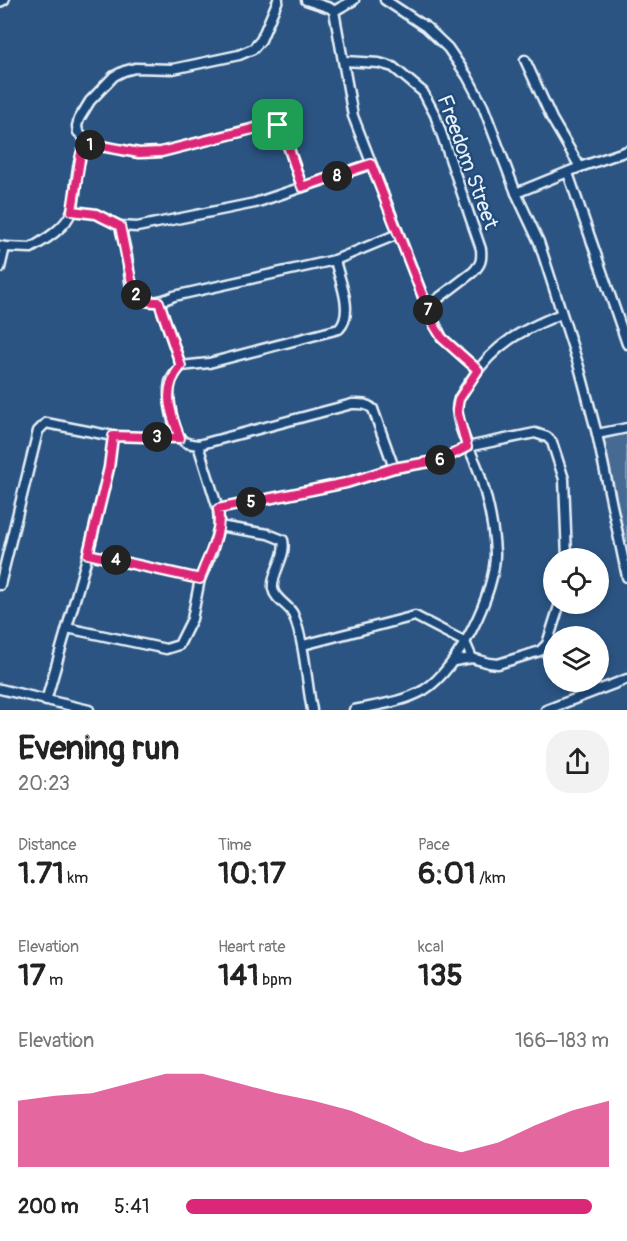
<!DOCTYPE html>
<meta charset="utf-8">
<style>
:root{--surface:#fff;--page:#f2f2f2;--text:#222;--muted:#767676;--accent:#db2777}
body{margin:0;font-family:Pangolin,sans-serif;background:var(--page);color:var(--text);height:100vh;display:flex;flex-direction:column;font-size:22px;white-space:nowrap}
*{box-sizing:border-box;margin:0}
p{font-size:20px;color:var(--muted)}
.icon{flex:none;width:33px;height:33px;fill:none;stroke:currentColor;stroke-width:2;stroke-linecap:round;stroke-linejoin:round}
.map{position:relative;height:710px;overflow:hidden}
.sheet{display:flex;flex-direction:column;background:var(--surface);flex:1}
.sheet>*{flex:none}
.controls{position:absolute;left:543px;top:548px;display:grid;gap:12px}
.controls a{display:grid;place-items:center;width:66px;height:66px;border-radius:50%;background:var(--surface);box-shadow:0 3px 9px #0003;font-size:30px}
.pin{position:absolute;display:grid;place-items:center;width:51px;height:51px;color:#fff;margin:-26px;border-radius:12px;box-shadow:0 3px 9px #0006}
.km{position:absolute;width:30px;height:30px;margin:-15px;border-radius:50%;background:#222;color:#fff;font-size:16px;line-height:30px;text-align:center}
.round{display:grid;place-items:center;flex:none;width:63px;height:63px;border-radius:24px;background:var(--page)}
.head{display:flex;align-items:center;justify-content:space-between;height:102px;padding:0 18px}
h1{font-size:33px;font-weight:700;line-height:45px}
.metrics{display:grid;grid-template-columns:repeat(3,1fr);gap:9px;height:102px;padding:6px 18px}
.metrics div{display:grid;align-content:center}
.metrics b{font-size:30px;font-weight:700}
.metrics small{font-size:16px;font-weight:400}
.metrics p{font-size:16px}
.chart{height:168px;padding:12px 18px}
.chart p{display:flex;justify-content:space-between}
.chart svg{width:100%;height:108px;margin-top:6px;fill:var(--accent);opacity:.7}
ul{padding:0 18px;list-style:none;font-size:20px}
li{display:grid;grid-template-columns:96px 72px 1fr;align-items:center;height:45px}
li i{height:15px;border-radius:8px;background:var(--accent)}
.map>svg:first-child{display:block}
.green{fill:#476b93;stroke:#98aec6;stroke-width:1.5}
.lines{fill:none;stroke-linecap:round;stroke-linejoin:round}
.minor-casing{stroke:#e8f1f8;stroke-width:13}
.minor{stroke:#1f4a7a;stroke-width:8}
.route-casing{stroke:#fff;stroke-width:12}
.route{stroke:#db2777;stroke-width:8}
.labels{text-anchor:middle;stroke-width:4.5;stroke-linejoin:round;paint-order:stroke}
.street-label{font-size:21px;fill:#e8f1f8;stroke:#1f4a7a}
</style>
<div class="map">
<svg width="627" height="710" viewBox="0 0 627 710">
<rect width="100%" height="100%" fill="#2b5482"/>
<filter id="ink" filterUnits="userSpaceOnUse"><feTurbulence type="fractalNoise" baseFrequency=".0167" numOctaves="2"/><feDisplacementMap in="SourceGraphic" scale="12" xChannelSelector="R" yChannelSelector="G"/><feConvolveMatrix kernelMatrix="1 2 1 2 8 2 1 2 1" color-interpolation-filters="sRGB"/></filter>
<g filter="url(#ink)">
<!-- green -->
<polygon class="green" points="627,433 627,541 625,541 604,439"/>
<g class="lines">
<!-- minor casing -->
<g class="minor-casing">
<g id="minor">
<polyline points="278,0 261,40 253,49 239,55 173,69 135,68 124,71 114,76 90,101 79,119 77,126 78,132 90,144 139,153 161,152 271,124 278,125 283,131 302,187"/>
<polyline points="306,0 330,8 334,11 353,116 427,307 442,338 478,370"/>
<polyline points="385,0 426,27 448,48 467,76 483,106 516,193 539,242 580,370 597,434 627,577"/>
<polyline points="0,2 4,0"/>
<polyline points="334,11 354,0"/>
<polyline points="525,60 552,119 580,167"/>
<path d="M344,61L379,63L393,67L423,92L435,115L481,249C482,260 481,264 473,272L427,307"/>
<polyline points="568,173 627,344"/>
<polyline points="516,193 580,167 627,151"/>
<polyline points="72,211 96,214 120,226 137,227 255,203 371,164"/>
<path d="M120,226C123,238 126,250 128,262C129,270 129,279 131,286C138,307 159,303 174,296L335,260L398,234"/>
<path d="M5,247L31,248C45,240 67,227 72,210C78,192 73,156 90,144"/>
<polyline points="0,268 5,247 0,246"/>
<polyline points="159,302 181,366"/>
<polyline points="597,434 627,428"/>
<polyline points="113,436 180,438"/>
<path d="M198,445L352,404C360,404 366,403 373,409L394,468"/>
<polyline points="218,509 346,483 394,468 441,460 467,447 535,433 547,437 552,442 564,479 567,558"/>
<path d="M219,526L268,534L283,540C287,557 271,573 273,589C275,600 289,605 293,614C305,643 306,679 312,710"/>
<polyline points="0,585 38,431 46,423 113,436 109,468 88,554"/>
<path d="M67,628L166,649L179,645L192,619L200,579L212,552L219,526L218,509L198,445C192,444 185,444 181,439C172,429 167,394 170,382C172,376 177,371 181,366L209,363L339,329C355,313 339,279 335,260"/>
<polyline points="303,645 415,616 465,642 472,658"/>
<polyline points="454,661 472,658 489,663 498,664 540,651 547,644 560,603"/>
<polyline points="0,689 89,710"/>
<polyline points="46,701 88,554 200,579"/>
<path d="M354,710C378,705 403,702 424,690C458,669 496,592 495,553C494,527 487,497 479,472C473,453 451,420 459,399C462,393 467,386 471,380C495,343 522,330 561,314"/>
<polyline points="546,710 627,679"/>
</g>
</g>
<!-- minor -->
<use href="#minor" class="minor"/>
</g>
</g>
<g class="lines" filter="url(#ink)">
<!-- route casing -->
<g class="route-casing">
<path id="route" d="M272,124L278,125L283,131L302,187L371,164L434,325L442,338L478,370L459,399L457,410L467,447L441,460L394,468L346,483L218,509C223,535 207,556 200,579L88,554L109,468L113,436L180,438C170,412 161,389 181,366L159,302C151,302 143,302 137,296C131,289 123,238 120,226L96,214L72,211L81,153L90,144L139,153L161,152Z"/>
</g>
<!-- route -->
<use href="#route" class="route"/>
</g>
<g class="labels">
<!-- street labels -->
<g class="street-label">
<text transform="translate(468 162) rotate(70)" y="7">Freedom Street</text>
</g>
</g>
</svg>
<div class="controls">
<a><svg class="icon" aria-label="locate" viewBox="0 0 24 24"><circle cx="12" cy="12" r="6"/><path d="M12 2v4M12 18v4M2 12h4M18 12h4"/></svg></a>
<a><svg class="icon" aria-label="layers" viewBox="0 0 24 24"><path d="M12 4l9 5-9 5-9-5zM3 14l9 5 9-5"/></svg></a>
</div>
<div class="pin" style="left:278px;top:125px;background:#1e9e55"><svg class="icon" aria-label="arrive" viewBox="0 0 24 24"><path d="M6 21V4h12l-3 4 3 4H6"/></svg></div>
<b class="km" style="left:90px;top:145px">1</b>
<b class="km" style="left:136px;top:295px">2</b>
<b class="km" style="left:157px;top:437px">3</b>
<b class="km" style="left:116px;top:560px">4</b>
<b class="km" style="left:251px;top:502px">5</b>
<b class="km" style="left:440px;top:460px">6</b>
<b class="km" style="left:428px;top:310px">7</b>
<b class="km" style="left:337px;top:176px">8</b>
</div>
<section class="sheet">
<div class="head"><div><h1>Evening run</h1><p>20:23</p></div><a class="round"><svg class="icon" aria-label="share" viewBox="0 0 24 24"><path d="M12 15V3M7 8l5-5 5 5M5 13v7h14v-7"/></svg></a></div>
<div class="metrics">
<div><p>Distance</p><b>1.71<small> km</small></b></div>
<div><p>Time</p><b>10:17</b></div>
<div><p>Pace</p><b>6:01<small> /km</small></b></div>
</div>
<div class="metrics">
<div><p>Elevation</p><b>17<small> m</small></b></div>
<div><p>Heart rate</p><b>141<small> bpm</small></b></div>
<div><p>kcal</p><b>135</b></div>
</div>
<div class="chart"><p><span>Elevation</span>166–183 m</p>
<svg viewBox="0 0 160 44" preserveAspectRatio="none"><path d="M0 44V17L10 15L20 14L30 10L40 6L50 6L60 10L70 14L80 17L90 21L100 27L110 34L120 38L130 34L140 27L150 21L160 17V44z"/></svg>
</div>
<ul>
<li><b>200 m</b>5:41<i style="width:96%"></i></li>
</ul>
</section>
